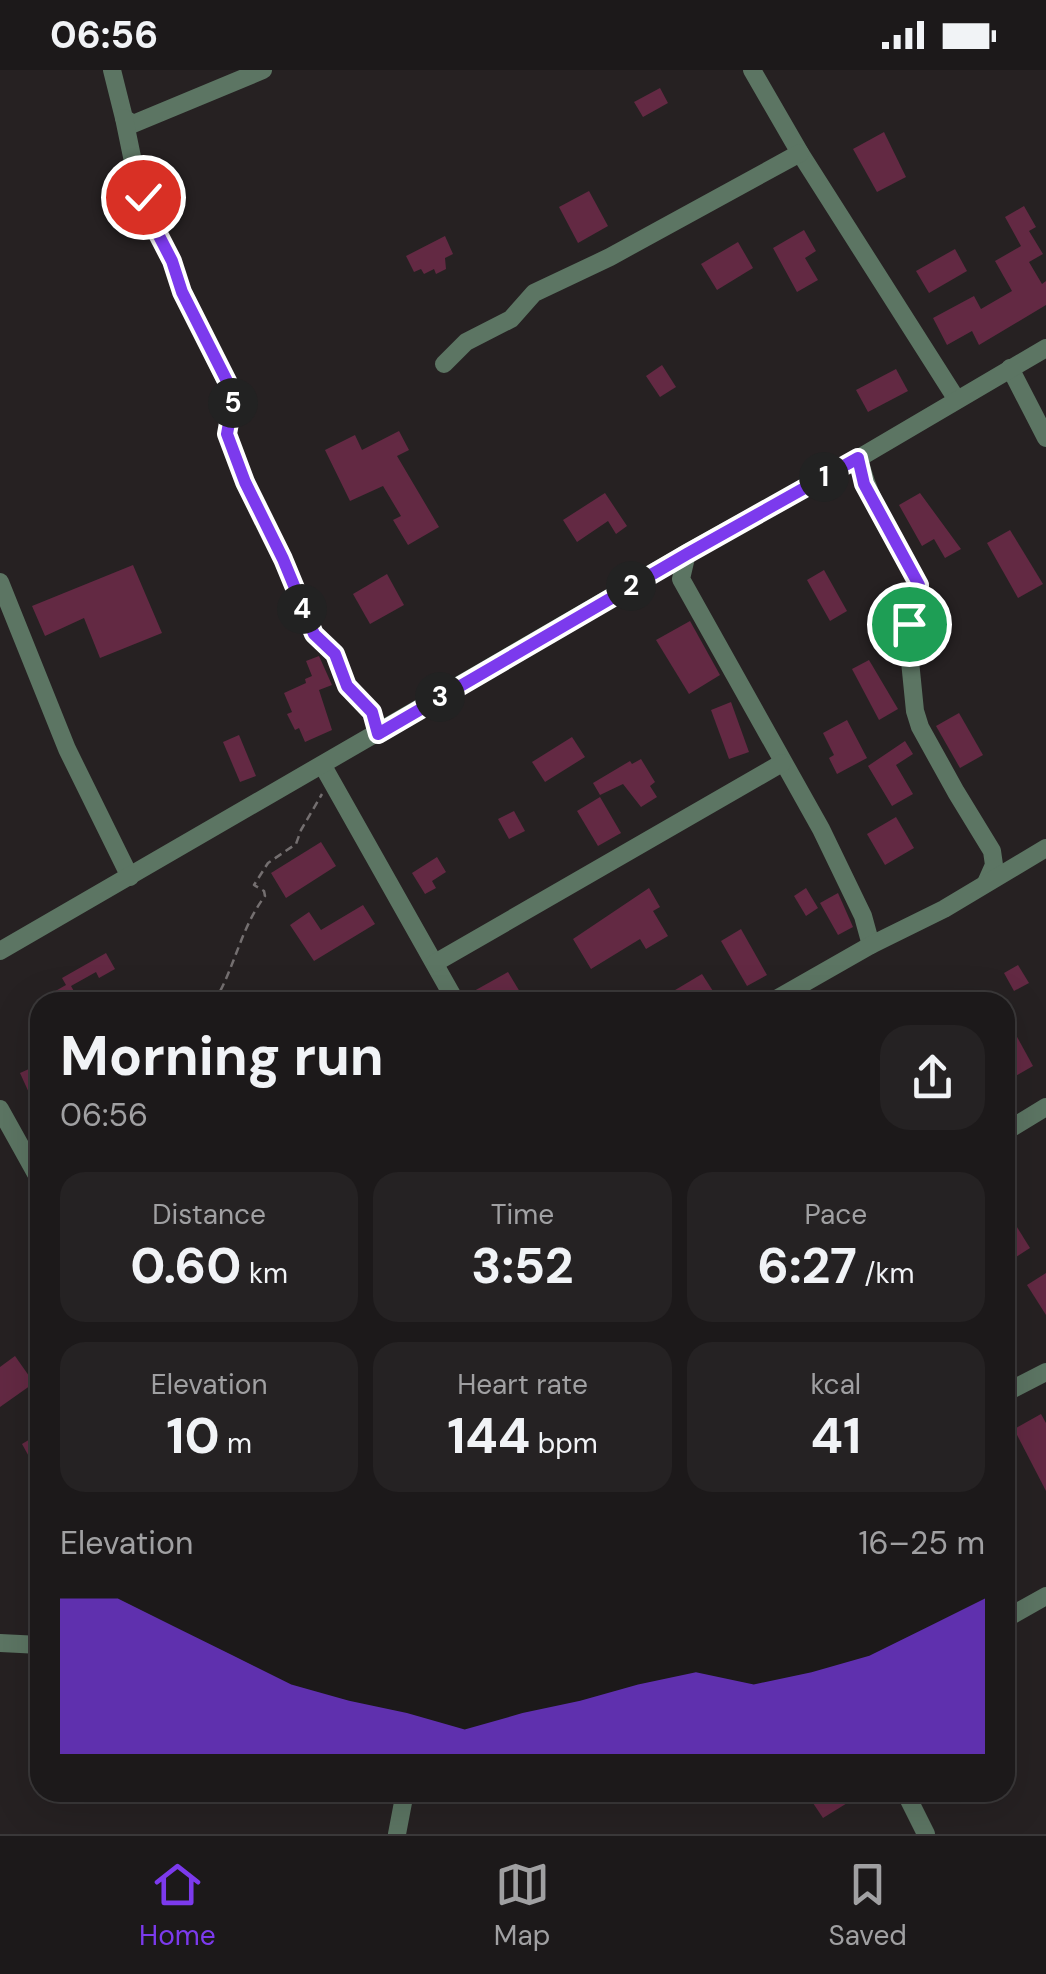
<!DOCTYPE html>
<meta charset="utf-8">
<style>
:root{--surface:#1c191a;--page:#252223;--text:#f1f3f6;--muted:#a0a0a2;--line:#3a3839;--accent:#7c3aed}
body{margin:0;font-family:"DM Sans",sans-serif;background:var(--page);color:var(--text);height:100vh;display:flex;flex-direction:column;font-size:38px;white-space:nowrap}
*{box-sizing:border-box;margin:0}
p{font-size:32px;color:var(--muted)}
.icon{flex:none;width:55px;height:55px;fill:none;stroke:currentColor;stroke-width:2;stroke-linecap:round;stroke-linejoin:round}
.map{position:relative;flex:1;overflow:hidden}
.panel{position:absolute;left:30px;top:922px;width:985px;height:810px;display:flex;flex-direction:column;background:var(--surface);border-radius:30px;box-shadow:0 10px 40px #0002,0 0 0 2px var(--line)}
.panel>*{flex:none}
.pin{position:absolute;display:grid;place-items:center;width:85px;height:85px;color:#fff;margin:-42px;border:5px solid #fff;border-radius:50%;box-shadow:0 2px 10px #0007}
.km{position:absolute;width:50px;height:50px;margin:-25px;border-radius:50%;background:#222;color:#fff;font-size:28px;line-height:50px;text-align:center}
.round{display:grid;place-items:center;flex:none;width:105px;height:105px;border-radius:30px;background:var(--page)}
.headline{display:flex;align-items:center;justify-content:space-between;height:170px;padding:0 30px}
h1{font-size:55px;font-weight:700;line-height:75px}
.figures{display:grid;grid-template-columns:repeat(3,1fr);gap:15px;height:170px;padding:10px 30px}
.figures div{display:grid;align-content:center;border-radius:25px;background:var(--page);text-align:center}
.figures b{font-size:50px;font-weight:700}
.figures small{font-size:28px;font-weight:400}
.figures p{font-size:28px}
.chart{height:280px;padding:20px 30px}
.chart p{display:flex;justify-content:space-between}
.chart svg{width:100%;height:180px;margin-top:10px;fill:var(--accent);opacity:.7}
.status{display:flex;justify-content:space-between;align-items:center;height:70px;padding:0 50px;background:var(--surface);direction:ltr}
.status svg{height:28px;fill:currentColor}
.tabs{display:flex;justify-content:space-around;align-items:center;height:140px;border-top:2px solid var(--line);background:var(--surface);font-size:28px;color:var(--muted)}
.tabs a{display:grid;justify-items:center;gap:5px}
.tabs .active{color:var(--accent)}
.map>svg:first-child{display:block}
.building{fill:#632943}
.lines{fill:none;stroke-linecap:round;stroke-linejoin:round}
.path{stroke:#746f70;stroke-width:2.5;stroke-dasharray:8 5;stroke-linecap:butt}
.street{stroke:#5c7563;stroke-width:18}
.route-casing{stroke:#fff;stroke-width:20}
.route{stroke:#7c3aed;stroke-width:12}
</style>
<div class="status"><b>06:56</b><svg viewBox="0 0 49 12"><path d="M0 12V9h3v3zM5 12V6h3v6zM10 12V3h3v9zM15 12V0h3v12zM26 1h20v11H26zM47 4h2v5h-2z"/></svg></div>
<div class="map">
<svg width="1046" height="1764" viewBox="0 0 1046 1764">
<rect width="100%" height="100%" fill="#262122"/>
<!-- building -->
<g class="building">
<polygon points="660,18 668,33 643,47 634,32"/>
<polygon points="884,62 906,107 877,122 853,79"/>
<polygon points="589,121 608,156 578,173 559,137"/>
<polygon points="1024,136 1036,157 1029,161 1043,184 1029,192 1042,214 1046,211 1046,235 979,275 972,261 947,275 933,248 974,226 981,239 1012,221 995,191 1021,176 1005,147"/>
<polygon points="804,160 816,181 805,188 818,210 797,222 773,178"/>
<polygon points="445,166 453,184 445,188 446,199 436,204 434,199 424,204 421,199 414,202 406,186"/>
<polygon points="738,172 753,198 717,220 701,194"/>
<polygon points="955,179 967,201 929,223 916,201"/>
<polygon points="662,295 676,317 660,327 646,306"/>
<polygon points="896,299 908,321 868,342 856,320"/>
<polygon points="399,361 409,380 397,386 439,457 408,475 393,450 401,446 383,416 350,431 325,380 355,365 362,380"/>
<polygon points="605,423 627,456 616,464 608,451 577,472 563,450"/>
<polygon points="920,423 961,479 945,488 934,469 922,476 899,435"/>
<polygon points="1010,460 1043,514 1018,528 987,473"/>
<polygon points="133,495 162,563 100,588 84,548 45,566 32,536"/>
<polygon points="824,500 847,541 830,551 807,510"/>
<polygon points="387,504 404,535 370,554 353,524"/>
<polygon points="690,551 720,605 689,624 656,570"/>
<polygon points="319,586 332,615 319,620 332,660 305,672 299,658 295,660 287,644 292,642 284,623 306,613 305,609 312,606 306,591"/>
<polygon points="869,590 898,639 879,650 852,599"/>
<polygon points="731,632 749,682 729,689 711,640"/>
<polygon points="959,643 983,685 960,698 936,656"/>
<polygon points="847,650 867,688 837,704 829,688 834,685 823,663"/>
<polygon points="239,665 256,706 240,712 223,672"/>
<polygon points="572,667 585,687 545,712 532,692"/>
<polygon points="905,671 913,684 896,695 913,724 892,736 868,696"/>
<polygon points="641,689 655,712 650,716 657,727 641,737 623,714 600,725 593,713 630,691 632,694"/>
<polygon points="600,727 621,763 598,776 577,741"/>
<polygon points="514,741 525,761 509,769 498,749"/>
<polygon points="896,747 914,778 885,795 867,764"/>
<polygon points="321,772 336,796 286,828 271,803"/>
<polygon points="437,787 446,802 432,811 436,818 425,824 412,803"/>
<polygon points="649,818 660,837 653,841 668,866 646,879 640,869 591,899 573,869"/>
<polygon points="806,818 818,838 806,846 794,826"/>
<polygon points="838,823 853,857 838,865 820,833"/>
<polygon points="363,835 375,854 314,891 290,855 309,842 321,860"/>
<polygon points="741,859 767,905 747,916 721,871"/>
<polygon points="106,883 115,899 99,908 96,902 71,916 80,932 36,932 66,915 62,908"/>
<polygon points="1018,895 1029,913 1014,921 1004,903"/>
<polygon points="508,902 526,932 481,932 474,921"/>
<polygon points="702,904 720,932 655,932"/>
<polygon points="1005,945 1033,996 1005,1012"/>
<polygon points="40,994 40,1047 20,1003"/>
<polygon points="1005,1138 1030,1178 1005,1194"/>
<polygon points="1046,1203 1046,1245 1027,1215"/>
<polygon points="15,1286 34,1313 0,1337 0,1297"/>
<polygon points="1041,1344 1046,1353 1046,1421 1014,1359"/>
<polygon points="40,1363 40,1388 32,1392 22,1374"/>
<polygon points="816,1722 865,1722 823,1748 809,1727"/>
</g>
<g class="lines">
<!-- path -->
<path class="path" d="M214,932C235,898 240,859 265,826L264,821L254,815L268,793L296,774L301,760L322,724"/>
<!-- street -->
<g class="street">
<polyline points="112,0 124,48 133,54 263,0"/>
<polyline points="752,0 800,83 957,330"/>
<polyline points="124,48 138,116 151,138 155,159 172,191 182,222 233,325 227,364 245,412 283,489 313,564 335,584 347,615 372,643 378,664"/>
<polyline points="444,294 466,272 511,249 534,223 610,187 800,83"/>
<polyline points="1010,298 1046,368"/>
<path d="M859,388C869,434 897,473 919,515L918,530L909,554L908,571L915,641L920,657L956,722L992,781L994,795L986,813"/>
<polyline points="0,512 67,679 130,807"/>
<polyline points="323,696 456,932"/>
<polyline points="871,875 863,846 821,759 681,509 687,483 859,388 1046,278"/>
<polyline points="0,881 687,483"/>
<polyline points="435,893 782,693"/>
<polyline points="771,932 871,875 944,839 1046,778"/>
<polyline points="0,1039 40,1111"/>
<polyline points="1005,1062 1046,1037"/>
<polyline points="1005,1323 1046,1302"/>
<polyline points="1005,1549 1046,1526"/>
<polyline points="0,1573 40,1575"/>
<polyline points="905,1722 926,1764"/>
<polyline points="397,1764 405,1722"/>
</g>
</g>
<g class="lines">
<!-- route casing -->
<g class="route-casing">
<polyline id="route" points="143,127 151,138 156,160 172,191 182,222 234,325 227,364 245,412 283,489 314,564 335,584 347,616 372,642 378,664 687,484 858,388 864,414 919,515 918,530 909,554"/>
</g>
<!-- route -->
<use href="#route" class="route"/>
</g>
</svg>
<div class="pin" style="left:909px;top:554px;background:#1e9e55"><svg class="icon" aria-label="arrive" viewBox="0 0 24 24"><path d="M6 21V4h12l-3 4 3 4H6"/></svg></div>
<div class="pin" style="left:143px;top:127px;background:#d93025"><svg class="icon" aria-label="check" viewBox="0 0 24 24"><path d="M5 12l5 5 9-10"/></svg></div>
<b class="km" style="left:824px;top:407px">1</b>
<b class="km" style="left:631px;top:516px">2</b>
<b class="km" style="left:440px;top:627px">3</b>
<b class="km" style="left:302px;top:539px">4</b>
<b class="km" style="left:233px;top:333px">5</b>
<section class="panel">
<div class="headline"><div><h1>Morning run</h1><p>06:56</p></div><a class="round"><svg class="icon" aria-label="share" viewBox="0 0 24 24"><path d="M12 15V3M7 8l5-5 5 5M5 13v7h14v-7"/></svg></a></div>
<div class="figures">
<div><p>Distance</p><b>0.60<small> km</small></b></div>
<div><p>Time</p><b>3:52</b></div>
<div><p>Pace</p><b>6:27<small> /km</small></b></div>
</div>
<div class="figures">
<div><p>Elevation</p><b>10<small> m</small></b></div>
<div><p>Heart rate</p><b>144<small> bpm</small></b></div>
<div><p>kcal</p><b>41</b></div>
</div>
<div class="chart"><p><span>Elevation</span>16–25 m</p>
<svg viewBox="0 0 160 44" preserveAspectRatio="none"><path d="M0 44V6L10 6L20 13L30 20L40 27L50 31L60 34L70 38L80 34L90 31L100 27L110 24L120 27L130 24L140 20L150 13L160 6V44z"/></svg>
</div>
</section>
</div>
<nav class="tabs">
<a class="active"><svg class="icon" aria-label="home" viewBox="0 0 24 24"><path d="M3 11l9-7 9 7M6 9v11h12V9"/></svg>Home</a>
<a><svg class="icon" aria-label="map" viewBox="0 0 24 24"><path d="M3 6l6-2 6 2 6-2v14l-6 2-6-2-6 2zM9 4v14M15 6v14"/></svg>Map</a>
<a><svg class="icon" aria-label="saved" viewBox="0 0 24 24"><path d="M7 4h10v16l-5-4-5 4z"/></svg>Saved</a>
</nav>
